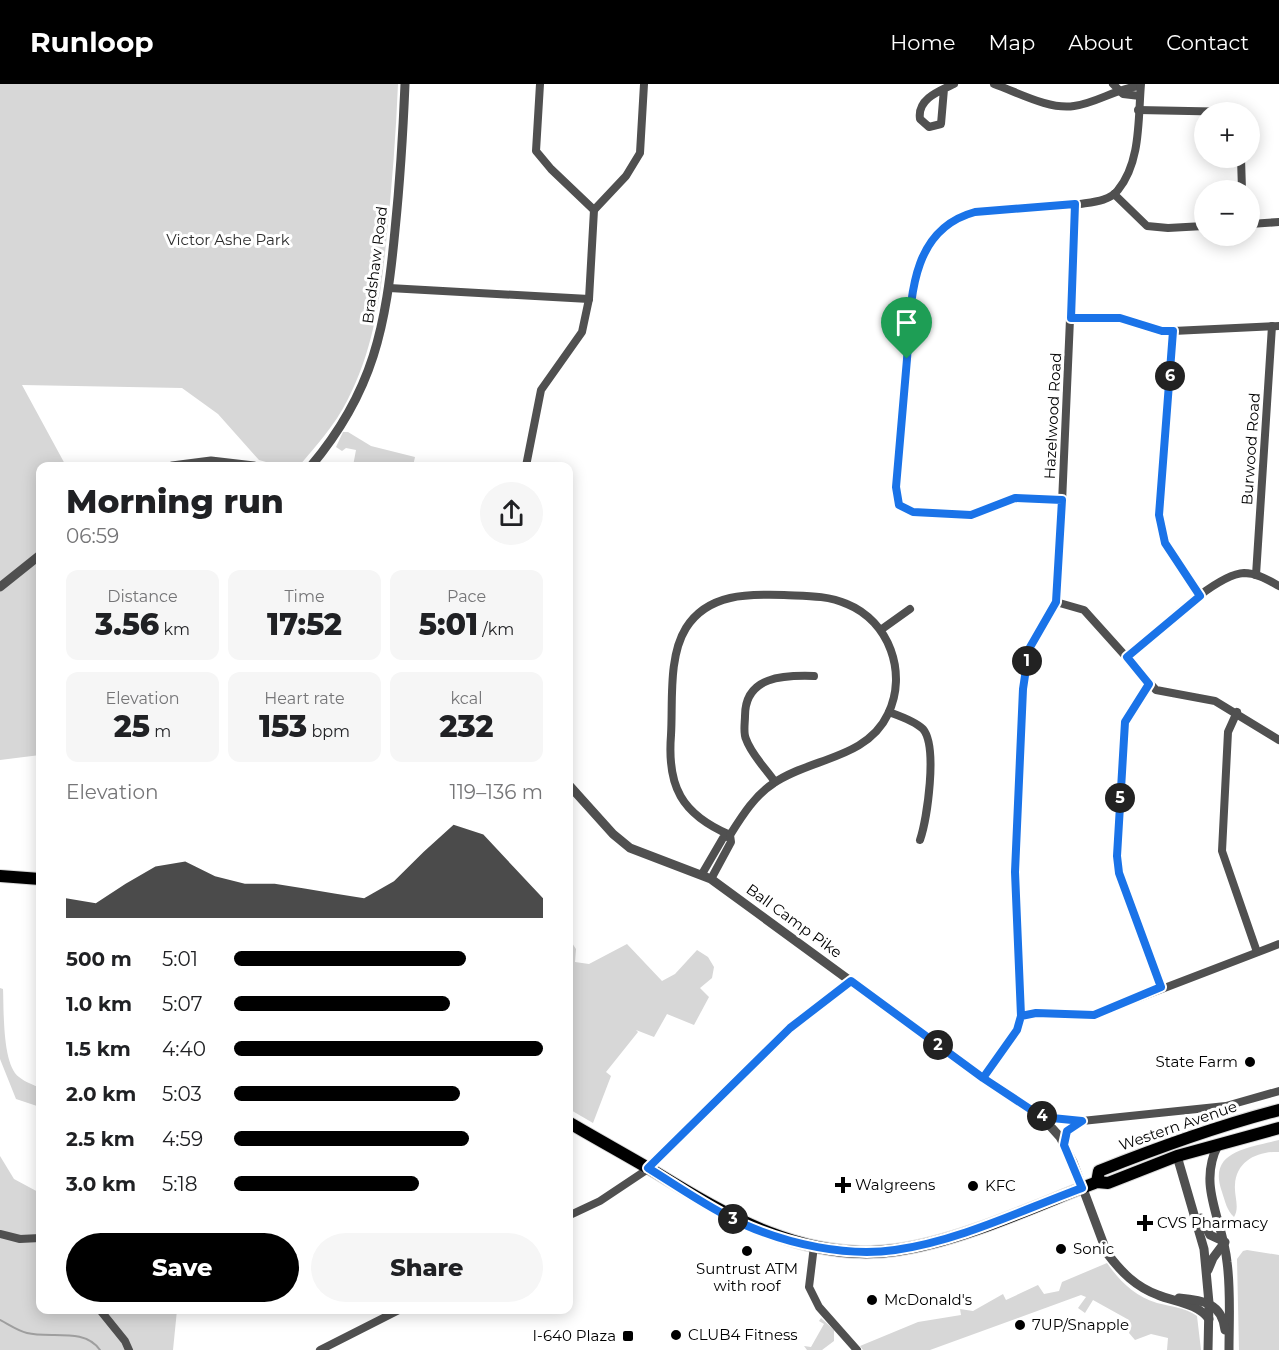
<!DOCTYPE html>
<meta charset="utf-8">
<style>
:root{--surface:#fff;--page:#f6f6f6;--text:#202124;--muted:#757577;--accent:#000}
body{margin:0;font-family:Montserrat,sans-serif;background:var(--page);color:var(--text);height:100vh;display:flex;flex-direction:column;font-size:22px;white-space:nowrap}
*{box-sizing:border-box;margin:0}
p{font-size:20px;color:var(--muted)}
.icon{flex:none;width:33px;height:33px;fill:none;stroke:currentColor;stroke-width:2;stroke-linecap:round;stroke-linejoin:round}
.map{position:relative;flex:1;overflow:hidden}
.drawer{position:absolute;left:36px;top:378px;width:537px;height:852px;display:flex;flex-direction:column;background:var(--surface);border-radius:12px;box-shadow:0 3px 15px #0003}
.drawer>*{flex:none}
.buttons{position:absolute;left:1194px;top:18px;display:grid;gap:12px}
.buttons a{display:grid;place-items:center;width:66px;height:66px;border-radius:50%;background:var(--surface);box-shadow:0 3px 15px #0003;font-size:30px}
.pin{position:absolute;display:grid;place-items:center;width:51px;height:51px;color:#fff;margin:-62px -26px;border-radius:50% 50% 50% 0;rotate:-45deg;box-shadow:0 0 6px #0007}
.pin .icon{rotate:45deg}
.km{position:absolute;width:30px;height:30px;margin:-15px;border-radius:50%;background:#222;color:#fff;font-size:16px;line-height:30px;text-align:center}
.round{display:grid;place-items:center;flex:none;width:63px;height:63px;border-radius:32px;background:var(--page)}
.head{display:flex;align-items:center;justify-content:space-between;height:102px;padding:0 30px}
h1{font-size:33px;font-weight:800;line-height:45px}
.stats{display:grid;grid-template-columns:repeat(3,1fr);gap:9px;height:102px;padding:6px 30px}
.stats div{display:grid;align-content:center;border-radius:12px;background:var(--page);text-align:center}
.stats b{font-size:30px;font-weight:800}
.stats small{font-size:16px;font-weight:400}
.stats p{font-size:16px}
.chart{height:168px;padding:12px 30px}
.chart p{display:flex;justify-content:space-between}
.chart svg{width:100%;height:108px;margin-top:6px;fill:var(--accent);opacity:.7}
.action{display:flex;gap:12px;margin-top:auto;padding:12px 30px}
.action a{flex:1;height:69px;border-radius:36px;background:var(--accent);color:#fff;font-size:24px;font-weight:800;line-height:69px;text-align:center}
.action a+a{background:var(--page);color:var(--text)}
ul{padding:0 30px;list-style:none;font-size:20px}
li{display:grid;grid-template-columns:96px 72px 1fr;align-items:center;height:45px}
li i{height:15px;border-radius:8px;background:var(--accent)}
header{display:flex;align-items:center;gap:36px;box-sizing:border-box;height:84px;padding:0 30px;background:var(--accent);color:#fff}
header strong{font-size:28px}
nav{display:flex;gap:33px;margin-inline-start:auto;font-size:21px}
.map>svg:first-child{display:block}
.green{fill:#d7d7d7}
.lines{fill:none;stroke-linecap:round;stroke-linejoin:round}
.stream{stroke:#9e9e9e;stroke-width:2}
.primary-casing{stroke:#dbdbdb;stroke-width:14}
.minor{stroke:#505050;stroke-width:8}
.tertiary{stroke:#505050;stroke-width:9}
.primary{stroke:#000;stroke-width:12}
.route-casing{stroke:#fff;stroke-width:12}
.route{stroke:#1a73e8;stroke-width:8}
.poi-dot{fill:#000;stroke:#fff;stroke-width:2}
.labels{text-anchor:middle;stroke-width:6;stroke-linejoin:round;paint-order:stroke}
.park-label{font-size:15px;fill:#2e2e2e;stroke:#fff}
.street-label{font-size:15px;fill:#000;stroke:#fff}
.poi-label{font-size:15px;fill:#000;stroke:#fff;text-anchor:start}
</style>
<header>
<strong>Runloop</strong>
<nav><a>Home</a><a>Map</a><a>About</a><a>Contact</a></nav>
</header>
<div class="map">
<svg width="1279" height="1266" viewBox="0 0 1279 1266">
<rect width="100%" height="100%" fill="#fff"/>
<!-- green -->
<g class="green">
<path d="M0,0H398C396,50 392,100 387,150C381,208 375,263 347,317C335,341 316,362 299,382H280L259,376L218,330L182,304L22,301L66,382H40V471L0,500Z"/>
<polygon points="343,348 348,348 371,362 415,373 413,382 372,382 355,379 353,382 356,366 346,364 342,367 336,363"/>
<polygon points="40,476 40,671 0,676 0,507"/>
<polygon points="568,853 576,865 575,878 589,880 627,860 662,897 675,890 697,866 708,873 714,883 712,894 700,904 709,913 694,941 667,930 654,953 636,946 638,948 606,988 611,992 593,1039 569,1025"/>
<path d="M0,904L3,905C4,925 2,981 19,993C25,998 34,1001 40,1004V1023L16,1015L0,975Z"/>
<path d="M1279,1056V1068C1258,1067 1236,1077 1235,1101C1234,1112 1240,1123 1234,1133C1227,1127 1225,1117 1222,1108C1207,1067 1248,1064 1279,1056Z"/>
<polygon points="0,1072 14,1095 40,1109 40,1226 177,1226 173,1266 0,1266"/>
<polygon points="1247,1166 1279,1171 1279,1266 1239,1266 1237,1175 1243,1167"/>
<path d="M1107,1179C1120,1198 1135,1212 1157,1219C1172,1223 1184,1223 1197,1232L1201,1266H1167L1168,1254L1151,1250L1135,1256L1129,1249L1131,1242L1129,1236L1093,1216L1085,1229L1078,1224L1086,1213L1081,1211L930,1266H863L860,1262L918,1238L961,1231L960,1225L973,1227L1003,1210L1006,1216L1038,1201L1044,1210L1059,1207L1062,1198Z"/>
<polygon points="821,1234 834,1246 834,1257 822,1266 807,1266 804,1262 811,1263 824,1240 819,1237"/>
</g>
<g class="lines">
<!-- stream -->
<path class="stream" d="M0,1236C8,1240 18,1247 27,1249C50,1255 84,1243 100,1266"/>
<!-- primary casing -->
<g class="primary-casing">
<g id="primary">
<polyline points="0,792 40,795"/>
<path d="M568,1038C597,1055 626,1071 655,1088C727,1132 806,1179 896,1166C961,1157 1035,1122 1097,1098L1108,1099L1177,1072L1279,1044"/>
<path d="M1097,1098L1099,1087C1159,1063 1217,1042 1279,1026"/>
</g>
</g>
<!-- minor -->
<g class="minor">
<polyline points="540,0 536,67 551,85 594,126"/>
<path d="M994,0C1017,8 1049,26 1074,22C1097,19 1117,4 1140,2"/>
<polyline points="1113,0 1123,10 1140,12"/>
<path d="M944,5L941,40L929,43L920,35C917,15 939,7 954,0"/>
<polyline points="1138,26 1239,28"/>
<polyline points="1241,74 1242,106"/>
<polyline points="1114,110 1147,142 1168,144 1204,142"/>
<polyline points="1250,140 1279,138"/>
<polyline points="389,204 589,215"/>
<polyline points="1071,234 1120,234 1162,247 1173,247 1279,242"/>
<polyline points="1173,247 1159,431 1165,459 1200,512"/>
<polyline points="526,382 541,306 582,248 589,215 594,126 626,92 640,69 644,0"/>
<path d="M1062,416L1015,414L971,431L913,428L899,421L896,403L912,205C917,178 934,143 962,132C988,121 1049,124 1080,120C1093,118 1110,117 1118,106C1141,78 1138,35 1141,0"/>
<polyline points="1256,491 1272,242"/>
<polyline points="1056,518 1084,526 1156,606 1215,617 1279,656"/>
<polyline points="882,545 910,525"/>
<path d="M1127,573C1152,553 1214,490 1244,489C1257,489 1268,496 1279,502"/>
<polyline points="1149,600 1125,637 1117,773 1119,789 1161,903"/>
<path d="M889,628C900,632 915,637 923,645C938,663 927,735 920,756"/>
<polyline points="1237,628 1228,648 1222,767 1257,868"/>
<path d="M775,698C766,685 751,670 746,655C743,649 745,639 745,632C745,592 784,591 814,592"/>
<path d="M702,790L723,754L730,751C742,732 755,711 774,699C810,674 867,675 888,630C908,589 889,537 847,520C827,511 805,512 784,511C749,510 708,509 686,544C668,573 673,618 671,651C667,702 681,730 730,751"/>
<polyline points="711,795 731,758 730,751"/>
<polyline points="1021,932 1037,929 1094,931 1279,860"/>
<polyline points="983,994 1017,946 1021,932 1015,788 1023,605 1029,565 1056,518 1059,488 1075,120"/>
<polyline points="1042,1033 1082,1037 1226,1022 1279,1007"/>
<polyline points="568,1132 600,1117 648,1085 790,944 851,897"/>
<polyline points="0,1150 20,1155 40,1154"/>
<polyline points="814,1162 809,1203 819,1223 857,1266"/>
<polyline points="100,1226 125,1257 129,1266"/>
<polyline points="320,1266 399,1226"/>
</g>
<!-- tertiary -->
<g class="tertiary">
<polyline points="172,382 211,377 254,382"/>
<path d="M311,382C374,307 386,242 395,146C400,97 403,49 405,0"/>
<polyline points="0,503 40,471"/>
<path d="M568,700L613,750L630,764L711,795L983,994L1042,1033L1060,1053L1073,1078L1107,1169C1121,1188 1136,1203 1158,1211C1175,1218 1197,1219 1209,1235"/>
<polyline points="1064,1061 1067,1047 1082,1037"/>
<path d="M1218,1061C1197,1102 1223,1136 1227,1178C1231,1207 1229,1236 1229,1266"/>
<polyline points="1177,1072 1204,1165 1209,1219 1208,1266"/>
<polyline points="1201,1134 1210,1151 1225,1158 1213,1174 1208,1186"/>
<path d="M1179,1214C1203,1216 1222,1219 1225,1246"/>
</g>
<!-- primary -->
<use href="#primary" class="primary"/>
</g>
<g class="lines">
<!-- route casing -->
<g class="route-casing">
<path id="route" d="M907,275L896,403L899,421L913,428L971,431L1015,414L1062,416L1056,518L1029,565L1023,605L1015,788L1021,932L1017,946L983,994L851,897L790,944L648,1084C679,1103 710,1125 743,1140C788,1160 846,1173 895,1166C959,1157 1022,1126 1082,1104L1064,1061L1067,1047L1082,1037L1042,1033L983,994L1017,946L1021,932L1036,929L1094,931L1161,903L1119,789L1117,772L1125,638L1149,600L1127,573L1200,512L1165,459L1159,431L1173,247H1162L1120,234H1071L1075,120L975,128C908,146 911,220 907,275"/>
</g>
<!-- route -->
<use href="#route" class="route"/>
</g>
<!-- markers -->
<g class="poi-dot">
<circle cx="1250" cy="978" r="6"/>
<path d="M840 1092h6v6h6v6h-6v6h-6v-6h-6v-6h6z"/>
<circle cx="973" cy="1102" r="6"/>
<path d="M1142 1130h6v6h6v6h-6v6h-6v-6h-6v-6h6z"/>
<circle cx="1061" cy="1165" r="6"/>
<circle cx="747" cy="1167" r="6"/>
<circle cx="872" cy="1216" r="6"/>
<circle cx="1020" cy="1241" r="6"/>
<circle cx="676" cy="1251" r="6"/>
<rect x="622" y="1246" width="12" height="12" rx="3"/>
</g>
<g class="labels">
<!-- park labels -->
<g class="park-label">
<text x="228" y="161">Victor Ashe Park</text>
</g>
<!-- street labels -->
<g class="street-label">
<text transform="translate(375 181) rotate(-83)" y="5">Bradshaw Road</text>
<text transform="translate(1053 332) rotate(-87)" y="5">Hazelwood Road</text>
<text transform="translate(1251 365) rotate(-86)" y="5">Burwood Road</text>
<text transform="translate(794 837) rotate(36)" y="5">Ball Camp Pike</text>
<text transform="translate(1178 1042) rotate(-19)" y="5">Western Avenue</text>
</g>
<!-- poi labels -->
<g class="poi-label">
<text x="1238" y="983" text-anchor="end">State Farm</text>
<text x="855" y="1106">Walgreens</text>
<text x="985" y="1107">KFC</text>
<text x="1157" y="1144">CVS Pharmacy</text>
<text x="1073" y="1170">Sonic</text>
<text x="747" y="1190" text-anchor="middle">Suntrust ATM<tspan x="747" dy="17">with roof</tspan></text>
<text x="884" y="1221">McDonald's</text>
<text x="1032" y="1246">7UP/Snapple</text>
<text x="688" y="1256">CLUB4 Fitness</text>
<text x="616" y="1257" text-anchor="end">I-640 Plaza</text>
</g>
</g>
</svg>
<div class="buttons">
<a>+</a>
<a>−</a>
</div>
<div class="pin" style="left:907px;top:275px;background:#1e9e55"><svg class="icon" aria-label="arrive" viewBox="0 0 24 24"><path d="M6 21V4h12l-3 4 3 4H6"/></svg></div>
<b class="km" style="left:1027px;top:577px">1</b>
<b class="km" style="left:938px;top:961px">2</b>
<b class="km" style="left:733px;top:1135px">3</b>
<b class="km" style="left:1042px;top:1032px">4</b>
<b class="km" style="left:1120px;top:714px">5</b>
<b class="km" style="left:1170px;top:292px">6</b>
<section class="drawer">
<div class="head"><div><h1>Morning run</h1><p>06:59</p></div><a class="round"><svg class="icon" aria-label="share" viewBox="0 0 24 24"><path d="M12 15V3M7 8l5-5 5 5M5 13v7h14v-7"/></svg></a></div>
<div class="stats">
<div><p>Distance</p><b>3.56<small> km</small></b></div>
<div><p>Time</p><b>17:52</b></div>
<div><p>Pace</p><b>5:01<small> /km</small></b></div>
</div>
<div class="stats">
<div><p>Elevation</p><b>25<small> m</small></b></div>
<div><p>Heart rate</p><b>153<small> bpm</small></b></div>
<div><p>kcal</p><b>232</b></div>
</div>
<div class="chart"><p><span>Elevation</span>119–136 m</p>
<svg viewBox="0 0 160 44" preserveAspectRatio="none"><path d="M0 44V36L10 38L20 30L30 23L40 21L50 27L60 30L70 30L80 32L90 34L100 36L110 29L120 17L130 6L140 10L150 23L160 36V44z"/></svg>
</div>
<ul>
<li><b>500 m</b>5:01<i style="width:75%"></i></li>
<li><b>1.0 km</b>5:07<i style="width:70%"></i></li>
<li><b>1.5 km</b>4:40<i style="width:100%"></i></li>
<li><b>2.0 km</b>5:03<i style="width:73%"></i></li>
<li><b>2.5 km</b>4:59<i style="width:76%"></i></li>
<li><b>3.0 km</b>5:18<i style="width:60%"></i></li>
</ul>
<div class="action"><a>Save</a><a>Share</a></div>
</section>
</div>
